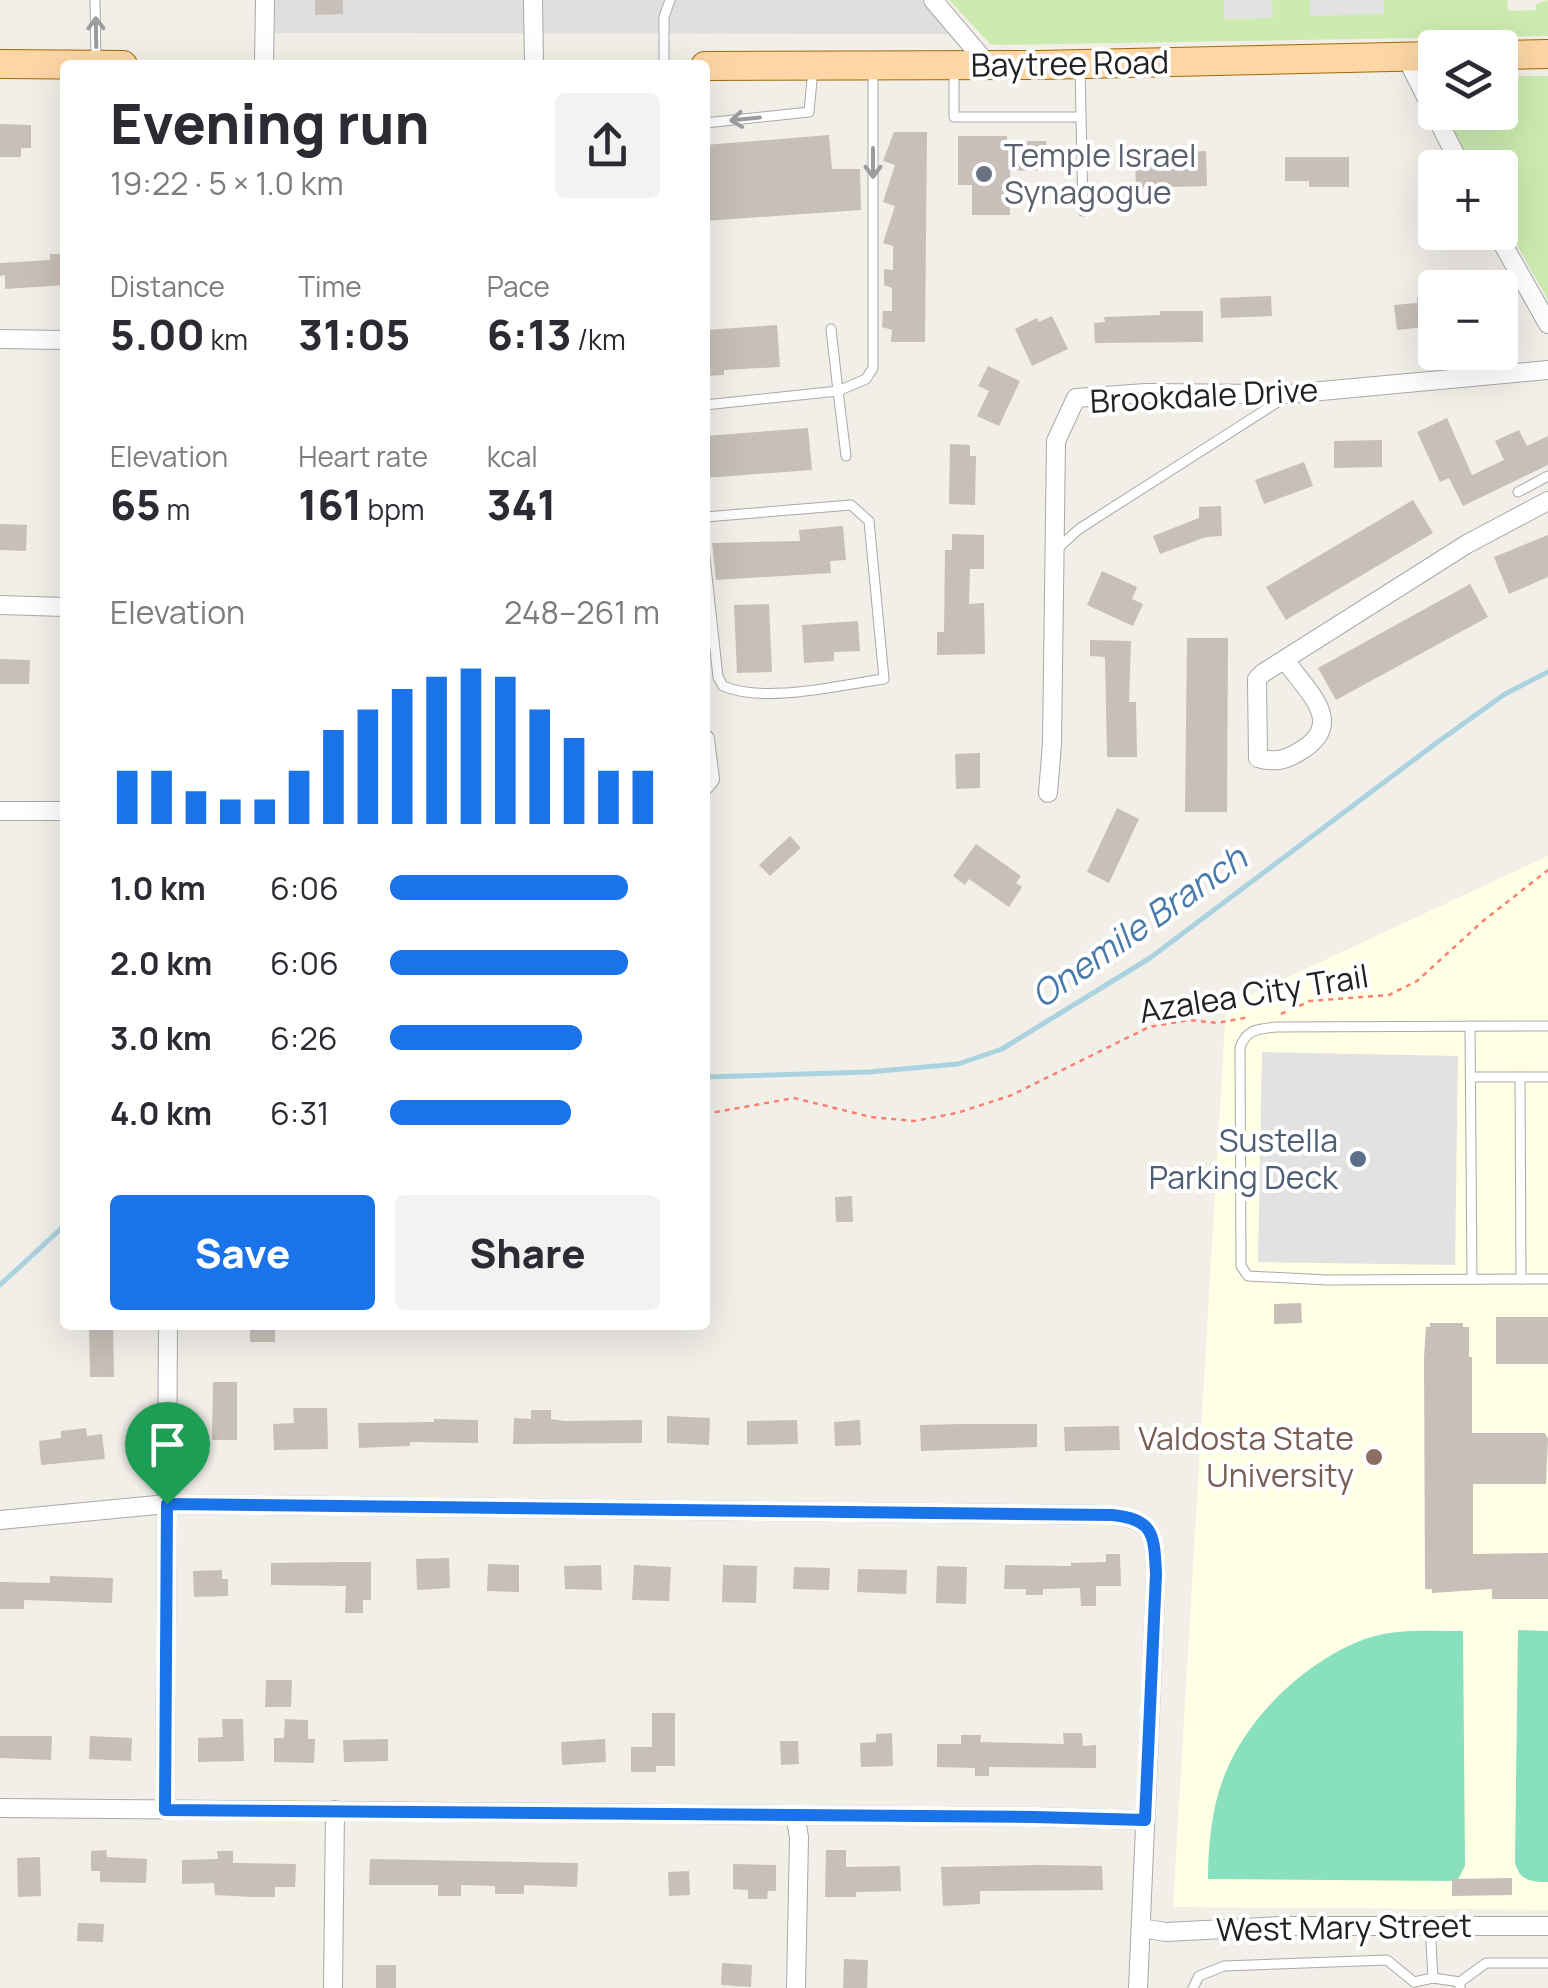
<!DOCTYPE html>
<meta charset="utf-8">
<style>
:root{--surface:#fff;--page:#f2f2f3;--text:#2b2b33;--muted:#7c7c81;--accent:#1a73e8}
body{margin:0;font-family:Manrope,sans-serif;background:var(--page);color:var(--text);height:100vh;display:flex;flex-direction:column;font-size:38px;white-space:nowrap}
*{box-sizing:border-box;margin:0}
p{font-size:32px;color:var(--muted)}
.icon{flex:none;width:55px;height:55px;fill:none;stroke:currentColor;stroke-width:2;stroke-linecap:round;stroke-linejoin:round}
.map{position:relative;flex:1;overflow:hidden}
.details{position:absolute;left:60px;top:60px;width:650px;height:1270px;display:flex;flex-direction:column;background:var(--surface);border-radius:10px;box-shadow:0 10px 40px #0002}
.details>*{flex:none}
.fabs{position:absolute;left:1418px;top:30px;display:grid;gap:20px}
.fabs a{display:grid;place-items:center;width:100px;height:100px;border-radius:10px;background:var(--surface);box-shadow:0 10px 40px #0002;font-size:50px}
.pin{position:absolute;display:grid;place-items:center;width:85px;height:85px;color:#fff;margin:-102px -42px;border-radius:50% 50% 50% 0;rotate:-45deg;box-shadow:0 0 10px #0007}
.pin .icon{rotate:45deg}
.round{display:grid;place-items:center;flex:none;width:105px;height:105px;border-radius:10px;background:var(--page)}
.summary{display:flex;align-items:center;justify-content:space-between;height:170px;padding:0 50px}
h1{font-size:55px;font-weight:800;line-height:75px}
.stats{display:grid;grid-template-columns:repeat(3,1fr);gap:15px;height:170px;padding:10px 50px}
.stats div{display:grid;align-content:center}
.stats b{font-size:42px;font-weight:800}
.stats small{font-size:28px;font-weight:400}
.stats p{font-size:28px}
.chart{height:280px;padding:20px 50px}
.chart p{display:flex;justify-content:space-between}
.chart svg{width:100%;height:180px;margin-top:10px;stroke:var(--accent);stroke-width:6}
.cta{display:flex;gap:20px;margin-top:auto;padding:20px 50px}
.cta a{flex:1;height:115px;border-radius:10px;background:var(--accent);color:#fff;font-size:40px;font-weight:800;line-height:115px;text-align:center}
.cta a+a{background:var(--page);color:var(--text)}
ul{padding:0 50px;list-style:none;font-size:32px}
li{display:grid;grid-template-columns:160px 120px 1fr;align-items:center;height:75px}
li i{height:25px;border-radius:12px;background:var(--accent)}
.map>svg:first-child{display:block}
.residential{fill:#e0dfdf}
.education{fill:#ffffe5}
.grass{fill:#cdebb0}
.pitch{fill:#88e0be}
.parking{fill:#e2e2e2}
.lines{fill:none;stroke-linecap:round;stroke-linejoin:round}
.stream{stroke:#aad3df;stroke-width:5}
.building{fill:#c7bfb8}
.service-casing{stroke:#a9a9a9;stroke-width:11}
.minor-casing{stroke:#a9a9a9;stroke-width:20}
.primary-casing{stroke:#a06b00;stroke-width:30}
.path{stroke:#fa8072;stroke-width:2.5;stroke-dasharray:5 5;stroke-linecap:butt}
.service{stroke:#fff;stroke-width:9}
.minor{stroke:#fff;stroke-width:18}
.primary{stroke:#fcd6a4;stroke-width:28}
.oneway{stroke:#9c9c9c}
.route-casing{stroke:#fff;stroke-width:20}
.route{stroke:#1a73e8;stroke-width:12}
.worship-dot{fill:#6b7280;stroke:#fff;stroke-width:4}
.service-dot{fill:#5c6f8a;stroke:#fff;stroke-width:4}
.education-dot{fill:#8d6e63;stroke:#fff;stroke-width:4}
.labels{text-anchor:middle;stroke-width:8;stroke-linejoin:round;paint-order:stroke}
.street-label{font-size:32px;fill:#222;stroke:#fff}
.worship-label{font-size:32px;fill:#5b616d;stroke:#fff;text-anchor:start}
.service-label{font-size:32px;fill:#4e5e75;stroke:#fff;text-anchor:end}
.education-label{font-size:32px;fill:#785e54;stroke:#fff;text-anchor:end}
.water-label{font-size:35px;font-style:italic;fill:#4a7aab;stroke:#fff}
</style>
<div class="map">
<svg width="1548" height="1988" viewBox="0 0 1548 1988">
<rect width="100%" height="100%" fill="#f2efe9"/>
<!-- residential -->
<polygon class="residential" points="275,0 922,0 951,34 274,33"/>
<!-- education -->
<polygon class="education" points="1548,856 1548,1910 1173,1907 1226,1006"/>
<!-- grass -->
<g class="grass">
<polygon points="949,0 1224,0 1225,19 1272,18 1272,0 1310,0 1311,15 1384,14 1384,0 1507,0 1508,11 1536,10 1536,4 1548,0 1548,36 1000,45 990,44"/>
<polygon points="1500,76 1548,76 1548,300 1500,215 1500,168 1473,167 1442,113 1500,112"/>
</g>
<!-- pitch -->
<g class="pitch">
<path d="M1518,1630L1548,1631V1882C1532,1882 1519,1881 1515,1862Z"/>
<path d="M1463,1631L1465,1866L1458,1879L1450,1881L1208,1879C1208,1845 1212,1805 1225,1774C1249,1715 1306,1661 1365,1639C1395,1628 1431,1631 1463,1631Z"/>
</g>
<!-- parking -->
<g class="parking">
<polygon points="1224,0 1272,0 1273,18 1224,19"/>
<polygon points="1310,0 1384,0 1384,14 1310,16"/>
<polygon points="1262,1052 1458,1056 1455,1265 1258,1262"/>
</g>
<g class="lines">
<!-- stream -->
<g class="stream">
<polyline points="705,1077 869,1072 958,1064 1002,1049 1150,958 1435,744 1505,694 1548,672"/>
<polyline points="0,1285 65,1225"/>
</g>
</g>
<!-- building -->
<g class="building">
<polygon points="315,0 343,0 343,14 315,15"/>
<polygon points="0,124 31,125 31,148 21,148 21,157 0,157"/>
<polygon points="894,132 927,132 925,342 891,342 892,330 882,327 883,311 892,311 892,288 884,285 884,269 893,270 893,246 883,243 895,206 883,202 895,165 883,161"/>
<polygon points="829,135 832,169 860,169 861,210 705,221 705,145"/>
<polygon points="958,136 1007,136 1007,141 1046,141 1046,170 1010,171 1010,215 972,215 972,185 958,185"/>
<polygon points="1206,151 1207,186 1136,188 1135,161 1189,160 1189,152"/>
<polygon points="1285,157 1349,157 1349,187 1309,187 1309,181 1285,181"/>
<polygon points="50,254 65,254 65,285 5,289 5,275 0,276 0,263 50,260"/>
<polygon points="1435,295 1435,326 1397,330 1394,305 1417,303 1417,297"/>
<polygon points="1271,296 1272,316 1221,318 1220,298"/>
<polygon points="1160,311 1203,311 1203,342 1095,343 1094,323 1105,322 1104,317 1160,315"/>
<polygon points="1052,316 1068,349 1032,366 1015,329 1037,318 1039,322"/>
<polygon points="777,325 780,367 724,370 724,375 705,376 705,330"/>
<polygon points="988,366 1020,381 999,426 977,416 989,391 978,386"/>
<polygon points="1447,418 1472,475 1504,460 1495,441 1519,430 1527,446 1548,436 1548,465 1463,506 1449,478 1440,482 1417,432"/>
<polygon points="808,428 812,470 705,478 705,436"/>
<polygon points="1382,440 1382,467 1334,468 1334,441"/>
<polygon points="950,444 970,445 970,456 976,456 975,505 949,504"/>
<polygon points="1304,462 1313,486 1264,504 1255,480"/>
<polygon points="1413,500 1433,533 1286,620 1266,587"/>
<polygon points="1221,506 1222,536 1206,537 1160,554 1153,536 1199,518 1199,507"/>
<polygon points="0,524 27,525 26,551 0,550"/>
<polygon points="843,526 846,560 830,561 831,573 716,580 712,543 800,541 799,530"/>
<polygon points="952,534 984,535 984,569 970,569 969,604 984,603 985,654 937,655 937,632 944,632 945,550 952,550"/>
<polygon points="1548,535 1548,577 1509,594 1494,557"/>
<polygon points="1102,571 1137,587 1132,599 1143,604 1133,626 1087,605"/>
<polygon points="1470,584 1488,617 1336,700 1318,668"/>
<polygon points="769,604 772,672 737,673 734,605"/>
<polygon points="858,621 860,651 834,652 834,661 804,663 802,625"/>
<polygon points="1187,638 1228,638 1227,812 1185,812"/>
<polygon points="1090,640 1131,641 1129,702 1136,702 1137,757 1107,757 1105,657 1090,656"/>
<polygon points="0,659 30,660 29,684 0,684"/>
<polygon points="980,753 980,788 956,789 955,754"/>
<polygon points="1117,808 1139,819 1109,883 1087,872"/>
<polygon points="790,836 801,848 770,876 759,865"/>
<polygon points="976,844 1021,876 1016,883 1022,887 1009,907 969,879 965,885 953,876"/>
<polygon points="852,1196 853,1222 836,1222 835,1197"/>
<polygon points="1301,1303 1302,1323 1274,1324 1274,1304"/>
<rect x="1496" y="1317" width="52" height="47"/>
<polygon points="1430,1323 1463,1323 1463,1327 1469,1327 1469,1357 1472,1357 1472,1433 1545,1433 1548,1439 1546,1484 1473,1484 1473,1554 1548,1553 1548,1599 1492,1599 1492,1589 1432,1593 1432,1589 1425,1589 1424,1357 1426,1327 1430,1327"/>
<polygon points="89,1325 113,1325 114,1377 90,1377"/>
<rect x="250" y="1325" width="25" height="17"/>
<polygon points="213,1382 237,1382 237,1440 212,1440"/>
<polygon points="293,1408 327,1408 328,1449 274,1450 273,1424 294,1423"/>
<polygon points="531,1410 551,1410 551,1419 565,1421 642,1420 642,1443 513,1444 514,1418 531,1419"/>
<polygon points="667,1416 710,1418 709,1445 667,1443"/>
<polygon points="434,1419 478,1420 478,1443 410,1442 410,1446 359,1448 358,1423 434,1422"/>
<polygon points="797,1420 798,1444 747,1445 747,1421"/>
<polygon points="860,1420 861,1445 835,1446 834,1422"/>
<polygon points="962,1424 1037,1424 1037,1447 921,1451 920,1425"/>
<polygon points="1119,1426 1120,1450 1065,1451 1064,1427"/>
<polygon points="86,1428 87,1436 102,1434 105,1459 41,1465 39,1441 61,1438 61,1431"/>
<polygon points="1106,1554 1120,1554 1121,1586 1096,1586 1096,1606 1081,1606 1080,1588 1043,1589 1043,1595 1026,1595 1026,1589 1004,1589 1005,1565 1071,1566 1071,1563 1106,1562"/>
<polygon points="449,1558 450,1588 417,1590 416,1559"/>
<polygon points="346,1562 371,1562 371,1600 363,1600 363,1613 345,1613 346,1586 271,1585 271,1563"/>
<polygon points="488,1564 519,1565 519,1592 487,1591"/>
<polygon points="601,1565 602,1590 565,1589 564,1566"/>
<polygon points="634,1565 671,1567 669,1601 632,1600"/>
<polygon points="723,1565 757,1566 756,1603 722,1602"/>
<polygon points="937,1566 967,1567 966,1604 936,1603"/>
<polygon points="794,1567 830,1568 829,1590 793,1589"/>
<polygon points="858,1569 907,1570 906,1594 857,1592"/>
<polygon points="222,1570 222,1579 228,1579 228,1596 194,1597 193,1571"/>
<polygon points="50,1576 113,1578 112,1603 24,1600 24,1609 0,1609 0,1582 50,1583"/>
<polygon points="266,1680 292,1680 291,1707 265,1707"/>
<polygon points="652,1713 675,1713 675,1766 656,1766 656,1772 631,1772 631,1747 652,1747"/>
<polygon points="222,1719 243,1719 244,1761 198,1762 198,1738 223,1737"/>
<polygon points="285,1719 308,1720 308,1739 315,1739 314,1763 274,1762 274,1738 284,1738"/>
<polygon points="892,1733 893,1766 861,1767 860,1743 876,1742 876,1734"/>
<polygon points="1063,1733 1082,1733 1083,1746 1096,1745 1096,1768 989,1767 989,1776 975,1776 975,1768 937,1767 937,1744 961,1744 961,1735 981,1735 980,1742 1064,1744"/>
<polygon points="0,1736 52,1736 51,1760 0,1758"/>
<polygon points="90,1736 132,1738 131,1761 89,1759"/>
<polygon points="388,1739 388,1761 344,1762 343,1740"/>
<polygon points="605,1739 606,1762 562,1765 561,1742"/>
<polygon points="780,1741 798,1741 799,1764 781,1765"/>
<polygon points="106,1850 107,1857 147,1859 146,1883 100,1882 100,1871 91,1871 91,1851"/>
<polygon points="826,1850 846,1850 846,1867 900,1866 901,1891 856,1892 856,1897 825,1897"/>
<polygon points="217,1851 233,1851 233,1863 296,1864 295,1887 275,1887 275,1897 253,1897 215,1895 214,1883 182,1884 182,1860 218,1859"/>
<polygon points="40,1857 41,1896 18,1897 17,1858"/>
<polygon points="370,1859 578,1863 577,1887 524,1885 524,1894 495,1894 495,1886 461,1885 461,1896 438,1896 438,1885 369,1885"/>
<polygon points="733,1864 776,1865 776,1891 768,1891 767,1899 748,1899 748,1890 733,1889"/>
<polygon points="1039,1865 1102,1866 1103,1890 980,1891 980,1904 943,1906 941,1867"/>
<polygon points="689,1871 690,1895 669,1896 668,1872"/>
<polygon points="1512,1878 1512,1895 1452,1896 1452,1879"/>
<polygon points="78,1923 104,1924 103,1942 77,1941"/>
<polygon points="844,1959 868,1960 867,1988 843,1988"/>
<polygon points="722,1963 752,1965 751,1987 721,1985"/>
<rect x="376" y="1965" width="20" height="23"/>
</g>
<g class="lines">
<!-- service casing -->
<g class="service-casing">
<g id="service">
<polyline points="95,0 96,62"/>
<polyline points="664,65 664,17 670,0"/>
<polyline points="1080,67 1083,211"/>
<polyline points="954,68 954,117 1081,117"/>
<polyline points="705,123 809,112 813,69"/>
<polyline points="705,405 838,391 831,329"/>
<polyline points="846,456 838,391 866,379 873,368 873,70"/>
<polyline points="1518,492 1548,476"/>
<path d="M705,517L851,505L869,521L884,679C839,685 765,704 723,686L718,677L705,558"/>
<polyline points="1056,550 1079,529 1284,398"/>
<polyline points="1470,1026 1472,1279"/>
<path d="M1548,1026L1276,1027C1258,1029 1246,1029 1240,1048L1241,1266L1248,1276L1327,1280L1548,1279"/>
<polyline points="1471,1077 1548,1077"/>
<polyline points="1520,1077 1521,1279"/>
<polyline points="1430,1925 1433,1978"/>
<polyline points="1414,1982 1433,1978 1460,1982 1460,1988"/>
<polyline points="1460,1982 1486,1963 1548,1963"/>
<polyline points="1193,1988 1199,1976 1224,1966 1387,1960 1414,1982"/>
</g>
</g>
<!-- minor casing -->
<g class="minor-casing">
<g id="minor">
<polyline points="533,0 534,65"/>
<polyline points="933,0 988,65"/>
<polyline points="1406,57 1462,168"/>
<polyline points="264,65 265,0"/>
<polyline points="1496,232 1548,324"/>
<polyline points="0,339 65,340"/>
<polyline points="0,605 65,607"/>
<path d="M1286,661C1307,692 1346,722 1302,750C1286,760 1276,763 1258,758L1257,679L1263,673L1467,544L1548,501"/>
<polyline points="705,739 710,779 705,785"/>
<polyline points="1048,793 1052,744 1056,441 1076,398 1146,393 1289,394 1548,370"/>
<polyline points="0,811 65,811"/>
<path d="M0,1520L167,1504L1111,1515C1155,1519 1154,1536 1156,1574L1138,1988"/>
<polyline points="0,1808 1034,1817 1145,1820"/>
<polyline points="165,1810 168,1325"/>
<polyline points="795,1815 799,1837 796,1988"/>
<polyline points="1141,1928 1166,1932 1282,1926 1548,1926"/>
<polyline points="333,1988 335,1810"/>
</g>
</g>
<!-- primary casing -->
<g class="primary-casing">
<g id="primary">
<polyline points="1500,55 1548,54"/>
<polyline points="0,64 123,65"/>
<polyline points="705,66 1040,65 1435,56"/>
</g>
</g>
<!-- path -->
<g class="path">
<polyline points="1281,1014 1310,1001 1389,995 1417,981 1483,921 1548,870"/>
<polyline points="705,1114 794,1098 871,1117 914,1121 957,1113 1012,1095 1149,1027 1189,1020 1217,1023 1249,1017"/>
</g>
<!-- service -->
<use href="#service" class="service"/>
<!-- minor -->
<use href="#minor" class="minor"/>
<!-- primary -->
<use href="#primary" class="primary"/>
</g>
<!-- one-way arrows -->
<defs><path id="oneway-shaft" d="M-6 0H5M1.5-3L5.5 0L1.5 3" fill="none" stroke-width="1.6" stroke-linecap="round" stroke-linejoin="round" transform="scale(2.5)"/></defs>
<g class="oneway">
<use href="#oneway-shaft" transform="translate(96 32) rotate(-91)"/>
<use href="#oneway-shaft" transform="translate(745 119) rotate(174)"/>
<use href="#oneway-shaft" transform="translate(873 163) rotate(90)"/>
</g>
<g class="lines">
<!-- route casing -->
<g class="route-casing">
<path id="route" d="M167,1504L1112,1515C1155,1519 1154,1536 1156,1574L1145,1820L1034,1817L165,1810Z"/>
</g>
<!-- route -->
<use href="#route" class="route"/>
</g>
<!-- markers -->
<circle class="worship-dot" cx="984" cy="174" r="10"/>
<circle class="service-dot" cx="1358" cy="1159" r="10"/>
<circle class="education-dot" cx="1374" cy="1457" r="10"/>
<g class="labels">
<!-- street labels -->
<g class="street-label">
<text transform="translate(1070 64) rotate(-1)" y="11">Baytree Road</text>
<text transform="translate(1204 396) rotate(-3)" y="11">Brookdale Drive</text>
<text transform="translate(1254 994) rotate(-9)" y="11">Azalea City Trail</text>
<text transform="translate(1344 1928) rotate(-1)" y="11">West Mary Street</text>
</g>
<!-- worship labels -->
<g class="worship-label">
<text x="1004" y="167">Temple Israel<tspan x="1004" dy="37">Synagogue</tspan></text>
</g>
<!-- service labels -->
<g class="service-label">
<text x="1338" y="1152">Sustella<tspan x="1338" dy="37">Parking Deck</tspan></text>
</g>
<!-- education labels -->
<g class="education-label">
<text x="1354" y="1450">Valdosta State<tspan x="1354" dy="37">University</tspan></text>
</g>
<!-- water labels -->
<g class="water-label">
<text transform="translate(1139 927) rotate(-35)" y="12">Onemile Branch</text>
</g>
</g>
</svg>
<div class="fabs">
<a><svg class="icon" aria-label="layers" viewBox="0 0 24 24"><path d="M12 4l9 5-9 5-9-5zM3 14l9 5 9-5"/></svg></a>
<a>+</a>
<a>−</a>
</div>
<div class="pin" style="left:167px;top:1504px;background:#1e9e55"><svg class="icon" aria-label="arrive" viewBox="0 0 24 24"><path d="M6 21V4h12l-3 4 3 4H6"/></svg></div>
<section class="details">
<div class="summary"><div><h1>Evening run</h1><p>19:22 · 5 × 1.0 km</p></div><a class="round"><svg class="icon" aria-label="share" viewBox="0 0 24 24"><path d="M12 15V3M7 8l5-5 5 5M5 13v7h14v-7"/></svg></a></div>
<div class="stats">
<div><p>Distance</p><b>5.00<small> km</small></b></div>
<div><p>Time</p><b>31:05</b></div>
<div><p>Pace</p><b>6:13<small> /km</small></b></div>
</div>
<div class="stats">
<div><p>Elevation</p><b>65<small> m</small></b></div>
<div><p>Heart rate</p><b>161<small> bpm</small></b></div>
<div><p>kcal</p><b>341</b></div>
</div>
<div class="chart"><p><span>Elevation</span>248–261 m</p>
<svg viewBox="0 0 160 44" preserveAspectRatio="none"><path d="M5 44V31M15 44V31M25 44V36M35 44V38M45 44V38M55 44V31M65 44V21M75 44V16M85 44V11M95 44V8M105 44V6M115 44V8M125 44V16M135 44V23M145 44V31M155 44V31"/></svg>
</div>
<ul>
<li><b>1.0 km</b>6:06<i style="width:88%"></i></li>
<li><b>2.0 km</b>6:06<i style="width:88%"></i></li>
<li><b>3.0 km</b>6:26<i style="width:71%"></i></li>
<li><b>4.0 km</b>6:31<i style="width:67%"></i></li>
</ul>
<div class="cta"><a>Save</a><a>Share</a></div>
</section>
</div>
